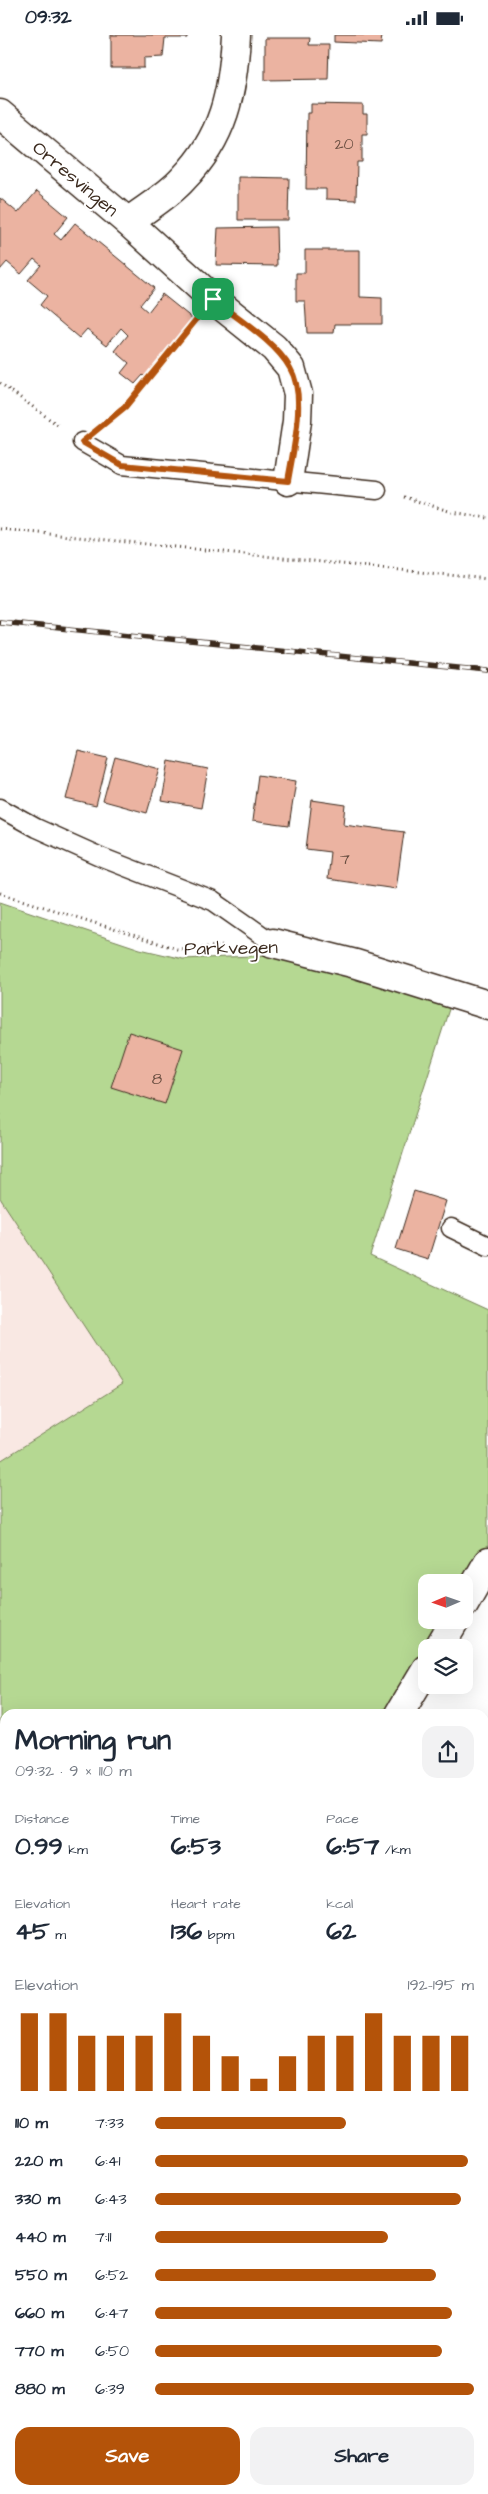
<!DOCTYPE html>
<meta charset="utf-8">
<style>
:root{--surface:#fff;--page:#f2f2f3;--text:#1f2937;--muted:#747a83;--accent:#b45309}
body{margin:0;font-family:"Architects Daughter",sans-serif;background:var(--page);color:var(--text);height:100vh;display:flex;flex-direction:column;font-size:19px;white-space:nowrap}
*{box-sizing:border-box;margin:0}
p{font-size:16px;color:var(--muted)}
.icon{flex:none;width:28px;height:28px;fill:none;stroke:currentColor;stroke-width:2;stroke-linecap:round;stroke-linejoin:round}
.map{position:relative;flex:1;overflow:hidden}
.side{position:absolute;left:0px;top:1674px;width:489px;height:786px;display:flex;flex-direction:column;background:var(--surface);border-radius:15px 15px 0 0;box-shadow:0 5px 20px #0002}
.side>*{flex:none}
.needle{width:32px;rotate:268deg}
.controls{position:absolute;left:418px;top:1539px;display:grid;gap:10px}
.controls a{display:grid;place-items:center;width:55px;height:55px;border-radius:10px;background:var(--surface);box-shadow:0 5px 20px #0002;font-size:25px}
.pin{position:absolute;display:grid;place-items:center;width:42px;height:42px;color:#fff;margin:-21px;border-radius:10px;box-shadow:0 2px 8px #0006}
.round{display:grid;place-items:center;flex:none;width:52px;height:52px;border-radius:15px;background:var(--page)}
.overview{display:flex;align-items:center;justify-content:space-between;height:85px;padding:0 15px}
h1{font-size:28px;font-weight:700;line-height:38px}
.metrics{display:grid;grid-template-columns:repeat(3,1fr);gap:8px;height:85px;padding:5px 15px}
.metrics div{display:grid;align-content:center}
.metrics b{font-size:25px;font-weight:700}
.metrics small{font-size:14px;font-weight:400}
.metrics p{font-size:14px}
.chart{height:140px;padding:10px 15px}
.chart p{display:flex;justify-content:space-between}
.chart svg{width:100%;height:90px;margin-top:5px;stroke:var(--accent);stroke-width:6}
.action{display:flex;gap:10px;margin-top:auto;padding:10px 15px}
.action a{flex:1;height:58px;border-radius:15px;background:var(--accent);color:#fff;font-size:20px;font-weight:700;line-height:58px;text-align:center}
.action a+a{background:var(--page);color:var(--text)}
ul{padding:0 15px;list-style:none;font-size:16px}
li{display:grid;grid-template-columns:80px 60px 1fr;align-items:center;height:38px}
li i{height:12px;border-radius:6px;background:var(--accent)}
.status{display:flex;justify-content:space-between;align-items:center;height:35px;padding:0 25px;background:var(--surface);direction:ltr}
.status svg{height:14px;fill:currentColor}
.map>svg:first-child{display:block}
.built{fill:#f9e8e3}
.green{fill:#b5d892;stroke:#788158}
.building{fill:#ebb3a1;stroke:#3b2a1e}
.lines{fill:none;stroke-linecap:round;stroke-linejoin:round}
.lane-casing{stroke:#3b2a1e;stroke-width:21}
.street-casing{stroke:#3b2a1e;stroke-width:31}
.path{stroke:#3b2a1e;stroke-width:3;stroke-dasharray:1 4;stroke-linecap:butt}
.lane{stroke:#fff;stroke-width:18}
.street{stroke:#fff;stroke-width:28}
.rail-casing{stroke:#3b2a1e;stroke-width:5.5}
.rail{stroke:#fff;stroke-width:4;stroke-dasharray:11;stroke-linecap:butt}
.route-casing{stroke:#fff;stroke-width:10}
.route{stroke:#b45309;stroke-width:6}
.labels{text-anchor:middle;stroke-width:4;stroke-linejoin:round;paint-order:stroke}
.number-label{font-size:16px;fill:#674c3f}
.street-label{font-size:19px;fill:#3b2a1e;stroke:#fff}
</style>
<div class="status"><b>09:32</b><svg viewBox="0 0 49 12"><path d="M0 12V9h3v3zM5 12V6h3v6zM10 12V3h3v9zM15 12V0h3v12zM26 1h20v11H26zM47 4h2v5h-2z"/></svg></div>
<div class="map">
<svg width="488" height="2459" viewBox="0 0 488 2459">
<rect width="100%" height="100%" fill="#fff"/>
<filter id="ink" filterUnits="userSpaceOnUse"><feTurbulence type="fractalNoise" baseFrequency=".02" numOctaves="2"/><feDisplacementMap in="SourceGraphic" scale="10" xChannelSelector="R" yChannelSelector="G"/><feConvolveMatrix kernelMatrix="1 2 1 2 8 2 1 2 1" color-interpolation-filters="sRGB"/></filter>
<g filter="url(#ink)">
<!-- built -->
<polygon class="built" points="0,1163 122,1349 0,1426"/>
<!-- green -->
<polygon class="green" points="0,867 140,914 183,924 275,920 450,971 370,1221 488,1275 488,1510 464,1550 464,1548 426,1548 426,1585 442,1585 384,1679 5,1679 5,1875 0,1866 0,1426 122,1349 0,1163"/>
<!-- building -->
<g class="building">
<polygon points="111,0 187,0 187,3 165,3 163,22 144,23 144,33 111,33"/>
<polygon points="334,0 382,0 381,9 334,7"/>
<polygon points="265,3 310,3 309,10 329,10 328,44 265,45"/>
<polygon points="311,69 363,70 363,79 367,79 367,99 362,99 362,127 357,127 356,165 326,164 326,154 306,154 307,78 311,78"/>
<polygon points="238,142 289,143 288,185 238,185"/>
<polygon points="37,156 68,182 54,199 61,205 75,188 154,253 140,270 148,277 162,259 193,284 145,342 143,340 135,349 121,338 129,328 115,316 128,300 121,293 107,310 87,294 79,303 40,270 47,261 28,245 41,230 34,224 21,239 7,227 0,235 0,163 18,178"/>
<polygon points="276,192 277,231 216,230 218,193"/>
<polygon points="305,215 360,215 360,262 382,263 382,289 335,289 334,298 307,298 305,266 296,266 296,238 305,238"/>
<polygon points="78,716 108,723 96,771 66,764"/>
<polygon points="115,722 160,734 147,778 103,766"/>
<polygon points="169,726 208,734 201,773 162,766"/>
<polygon points="258,740 296,746 289,791 252,786"/>
<polygon points="312,765 346,770 344,789 404,797 396,854 327,844 330,817 306,814"/>
<polygon points="129,997 183,1014 165,1069 111,1052"/>
<polygon points="414,1156 446,1166 428,1224 396,1214"/>
<polygon points="488,1994 488,2075 484,2078 484,1996"/>
<polygon points="5,2149 5,2195 0,2197 0,2152"/>
<polygon points="5,2205 5,2298 0,2300 0,2208"/>
<polygon points="0,2404 5,2414 5,2447 0,2450"/>
<polygon points="46,2455 134,2455 136,2459 48,2459"/>
<polygon points="455,2455 464,2455 467,2459 449,2459"/>
</g>
<g class="lines">
<!-- lane casing -->
<g class="lane-casing">
<g id="lane">
<polyline points="82,407 122,430 377,455"/>
<polyline points="0,773 36,793 103,823 213,866 273,908"/>
<polyline points="451,1193 488,1211"/>
<polyline points="0,2128 5,2125"/>
<polyline points="484,2201 488,2209"/>
</g>
</g>
<!-- street casing -->
<g class="street-casing">
<g id="street">
<polyline points="0,79 128,187 213,264 274,313 291,333 298,359 297,386 288,446"/>
<path d="M128,187C146,173 168,161 183,144C224,102 233,57 236,0"/>
<polyline points="273,908 356,929 488,970"/>
<polyline points="464,1569 488,1527"/>
<polyline points="439,1612 455,1585"/>
<polyline points="399,1679 426,1634"/>
<polyline points="0,1934 5,1944"/>
<polyline points="484,2337 488,2334"/>
<polyline points="277,2455 280,2459"/>
<polyline points="311,2459 317,2455"/>
</g>
</g>
<!-- path -->
<g class="path">
<polyline points="0,348 59,391"/>
<polyline points="106,388 125,372 192,290"/>
<polyline points="404,462 452,477 488,483"/>
<polyline points="0,494 488,544"/>
<polyline points="0,858 177,914 225,911"/>
<polyline points="484,1733 488,1733"/>
<polyline points="219,2459 228,2455"/>
</g>
<!-- lane -->
<use href="#lane" class="lane"/>
<!-- street -->
<use href="#street" class="street"/>
<!-- rail casing -->
<g class="rail-casing">
<polyline id="rail" points="0,587 488,636"/>
</g>
<!-- rail -->
<use href="#rail" class="rail"/>
</g>
</g>
<g class="lines" filter="url(#ink)">
<!-- route casing -->
<g class="route-casing">
<path id="route" d="M213,264C236,283 275,306 290,333C307,361 293,415 288,446L122,430L82,407L125,372Z"/>
</g>
<!-- route -->
<use href="#route" class="route"/>
</g>
<g class="labels">
<!-- number labels -->
<g class="number-label">
<text x="344" y="114">20</text>
<text x="345" y="829">7</text>
<text x="157" y="1049">8</text>
</g>
<!-- street labels -->
<g class="street-label">
<text transform="translate(76 143) rotate(40)" y="7">Orresvingen</text>
<text transform="translate(231 912) rotate(-1)" y="7">Parkvegen</text>
</g>
</g>
</svg>
<div class="controls">
<a><svg class="needle" viewBox="-14 -14 28 28"><path d="M0-13l5 13h-10z" fill="#e53935"/><path d="M0 13l5-13h-10z" fill="#747a83"/></svg></a>
<a><svg class="icon" aria-label="layers" viewBox="0 0 24 24"><path d="M12 4l9 5-9 5-9-5zM3 14l9 5 9-5"/></svg></a>
</div>
<div class="pin" style="left:213px;top:264px;background:#1e9e55"><svg class="icon" aria-label="arrive" viewBox="0 0 24 24"><path d="M6 21V4h12l-3 4 3 4H6"/></svg></div>
<section class="side">
<div class="overview"><div><h1>Morning run</h1><p>09:32 · 9 × 110 m</p></div><a class="round"><svg class="icon" aria-label="share" viewBox="0 0 24 24"><path d="M12 15V3M7 8l5-5 5 5M5 13v7h14v-7"/></svg></a></div>
<div class="metrics">
<div><p>Distance</p><b>0.99<small> km</small></b></div>
<div><p>Time</p><b>6:53</b></div>
<div><p>Pace</p><b>6:57<small> /km</small></b></div>
</div>
<div class="metrics">
<div><p>Elevation</p><b>45<small> m</small></b></div>
<div><p>Heart rate</p><b>136<small> bpm</small></b></div>
<div><p>kcal</p><b>62</b></div>
</div>
<div class="chart"><p><span>Elevation</span>192–195 m</p>
<svg viewBox="0 0 160 44" preserveAspectRatio="none"><path d="M5 44V6M15 44V6M25 44V17M35 44V17M45 44V17M55 44V6M65 44V17M75 44V27M85 44V38M95 44V27M105 44V17M115 44V17M125 44V6M135 44V17M145 44V17M155 44V17"/></svg>
</div>
<ul>
<li><b>110 m</b>7:33<i style="width:60%"></i></li>
<li><b>220 m</b>6:41<i style="width:98%"></i></li>
<li><b>330 m</b>6:43<i style="width:96%"></i></li>
<li><b>440 m</b>7:11<i style="width:73%"></i></li>
<li><b>550 m</b>6:52<i style="width:88%"></i></li>
<li><b>660 m</b>6:47<i style="width:93%"></i></li>
<li><b>770 m</b>6:50<i style="width:90%"></i></li>
<li><b>880 m</b>6:39<i style="width:100%"></i></li>
</ul>
<div class="action"><a>Save</a><a>Share</a></div>
</section>
</div>
